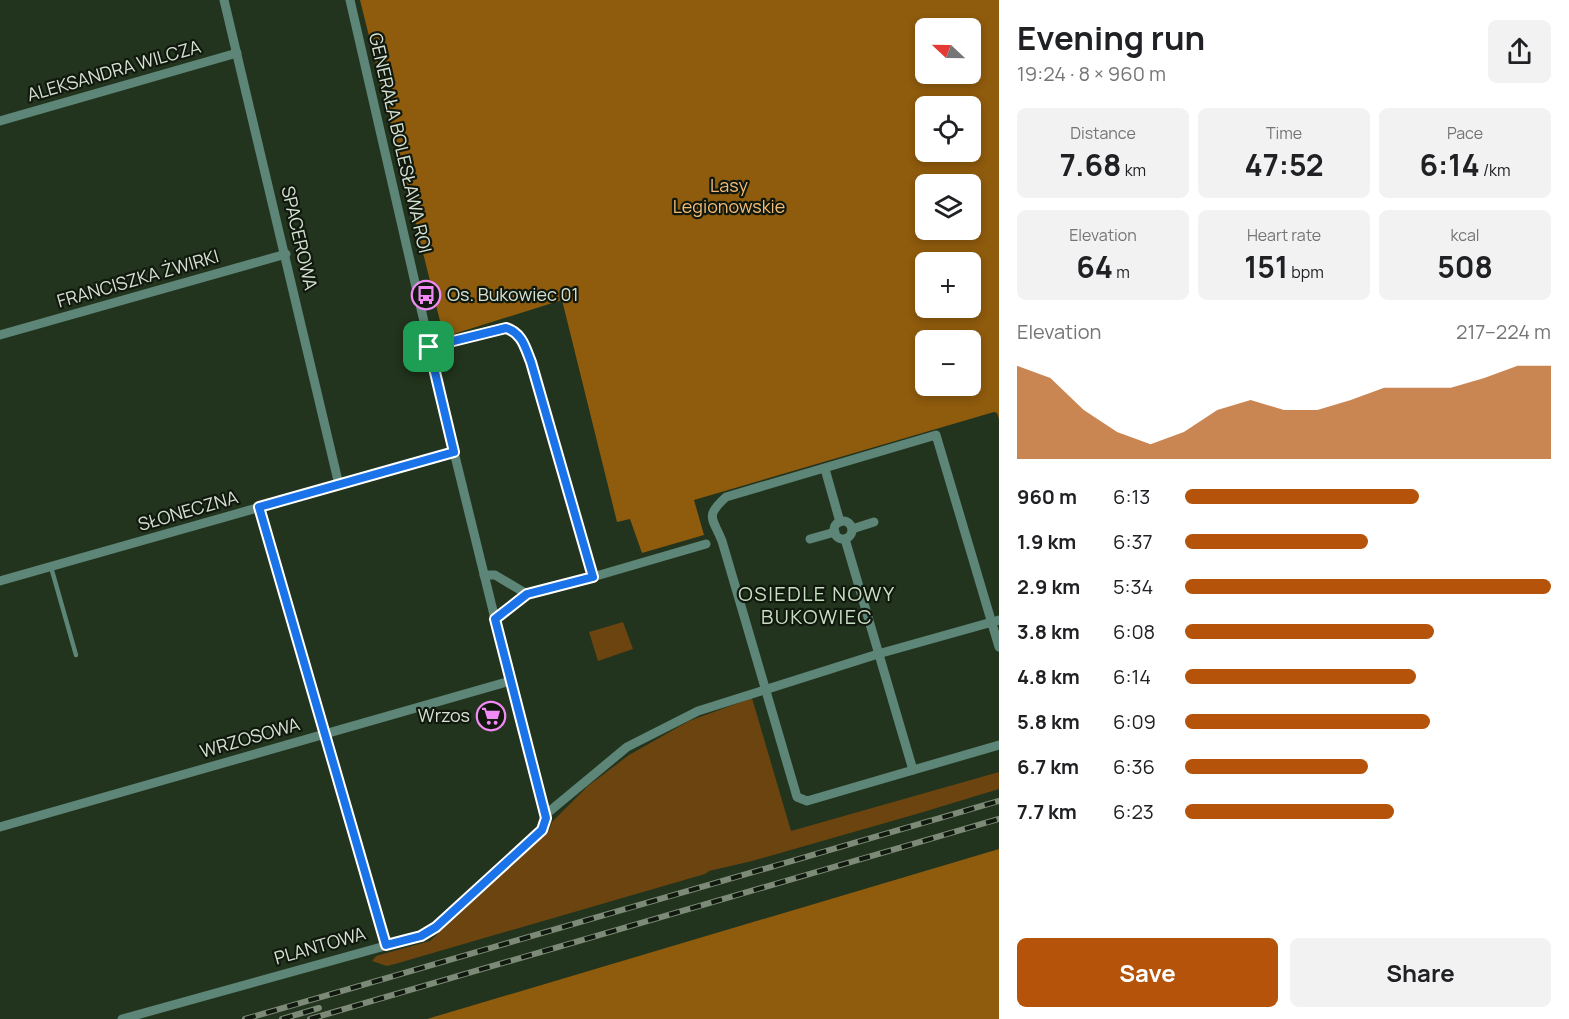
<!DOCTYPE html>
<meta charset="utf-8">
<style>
:root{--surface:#fff;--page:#f2f2f2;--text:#202124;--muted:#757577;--accent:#b45309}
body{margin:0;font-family:Manrope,sans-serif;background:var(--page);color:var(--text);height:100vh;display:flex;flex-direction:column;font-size:22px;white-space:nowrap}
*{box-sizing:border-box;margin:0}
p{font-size:20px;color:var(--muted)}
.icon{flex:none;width:33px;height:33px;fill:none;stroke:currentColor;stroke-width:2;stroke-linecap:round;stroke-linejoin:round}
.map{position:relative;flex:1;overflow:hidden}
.details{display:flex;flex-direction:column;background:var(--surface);width:570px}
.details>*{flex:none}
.needle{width:39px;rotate:292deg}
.controls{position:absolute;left:915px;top:18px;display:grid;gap:12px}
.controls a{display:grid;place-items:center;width:66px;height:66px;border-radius:9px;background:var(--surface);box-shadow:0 3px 9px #0003;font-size:30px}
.pin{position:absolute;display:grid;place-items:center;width:51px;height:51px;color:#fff;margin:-26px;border-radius:12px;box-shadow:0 3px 9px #0006}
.round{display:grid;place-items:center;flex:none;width:63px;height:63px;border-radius:9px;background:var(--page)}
.overview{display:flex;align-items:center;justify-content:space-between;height:102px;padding:0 18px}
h1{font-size:33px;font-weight:700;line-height:45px}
.stats{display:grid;grid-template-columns:repeat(3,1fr);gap:9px;height:102px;padding:6px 18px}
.stats div{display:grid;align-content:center;border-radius:9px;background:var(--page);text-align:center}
.stats b{font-size:30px;font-weight:700}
.stats small{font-size:16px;font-weight:400}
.stats p{font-size:16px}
.chart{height:168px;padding:12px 18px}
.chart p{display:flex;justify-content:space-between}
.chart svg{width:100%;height:108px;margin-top:6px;fill:var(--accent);opacity:.7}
.primary-button{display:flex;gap:12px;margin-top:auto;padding:12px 18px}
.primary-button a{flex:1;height:69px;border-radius:9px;background:var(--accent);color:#fff;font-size:24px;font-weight:700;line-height:69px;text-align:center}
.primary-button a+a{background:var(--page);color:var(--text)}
ul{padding:0 18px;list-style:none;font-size:20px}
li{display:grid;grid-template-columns:96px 72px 1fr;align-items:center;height:45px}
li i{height:15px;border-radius:8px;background:var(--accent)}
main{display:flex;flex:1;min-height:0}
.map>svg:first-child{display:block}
.green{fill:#6b4410}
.forest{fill:#8f5b0d;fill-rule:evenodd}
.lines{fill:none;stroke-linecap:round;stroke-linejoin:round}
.service{stroke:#5d8578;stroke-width:4.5}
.minor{stroke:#5d8578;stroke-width:9}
.rail-casing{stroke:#7c8a77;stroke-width:6}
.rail{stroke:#11190f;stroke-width:4;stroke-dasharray:11;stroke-linecap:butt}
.route-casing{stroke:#fff;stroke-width:12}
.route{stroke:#1a73e8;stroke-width:8}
.labels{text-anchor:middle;stroke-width:4.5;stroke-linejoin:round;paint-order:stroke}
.street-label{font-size:18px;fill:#d6e1d2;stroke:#11190f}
.park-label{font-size:18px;fill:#f5ba75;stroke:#11190f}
.poi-label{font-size:18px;fill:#d6e1d2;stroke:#11190f;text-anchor:start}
.neighbourhood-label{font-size:20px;letter-spacing:1.5px;fill:#c8dfc1;stroke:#11190f}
</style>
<main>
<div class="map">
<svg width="999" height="1019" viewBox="0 0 999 1019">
<rect width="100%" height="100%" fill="#22341d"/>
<!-- green -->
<g class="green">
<polygon points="623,622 633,649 598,661 589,632"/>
<polygon points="752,698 791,831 999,772 999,789 920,813 752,861 709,871 705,874 395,964 387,966 372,961 376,956 430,941 549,830 552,822 588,786 629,755 689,721"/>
</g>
<!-- forest -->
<g class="forest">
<path d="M360,0H999V419L997,413L994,412L694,500L704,535L642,553L630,519L617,522L562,300L444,337ZM926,28H970V74H926ZM926,106H970V152H926ZM926,184H970V230H926ZM926,262H970V308H926ZM926,340H970V386H926Z"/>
<polygon points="999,849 999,1019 427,1019"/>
</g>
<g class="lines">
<!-- service -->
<g class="service">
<path d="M429,347L506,328C522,333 525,347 531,362L593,577"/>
<polyline points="51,567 76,655"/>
</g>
<!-- minor -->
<g class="minor">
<polyline points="224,0 339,485"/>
<polyline points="0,121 237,53"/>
<polyline points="0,335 286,254"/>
<polyline points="825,469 840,522"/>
<polyline points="259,507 385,945"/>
<circle cx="843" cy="530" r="9"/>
<polyline points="852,529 874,522"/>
<polyline points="810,539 835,532"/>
<polyline points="845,539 913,770"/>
<polyline points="484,575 495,575 527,594"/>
<polyline points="0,581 454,452"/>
<polyline points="495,619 527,594 548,590 706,544"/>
<path d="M999,647L936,435L726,497C704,517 713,518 722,541L797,797L807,801L999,745"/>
<polyline points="545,815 627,747 698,711 878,654 999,620"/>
<polyline points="0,827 510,681"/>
<polyline points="122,1019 421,936 436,927 542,830 545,824 545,815 526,745 454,452 350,0"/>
</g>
<!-- rail casing -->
<g class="rail-casing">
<g id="rail">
<polyline points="245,1019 999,801"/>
<polyline points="282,1019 319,1008"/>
<polyline points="310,1019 999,819"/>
</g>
</g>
<!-- rail -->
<use href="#rail" class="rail"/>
</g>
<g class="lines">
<!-- route casing -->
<g class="route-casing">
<path id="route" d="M506,328C522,333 525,347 531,362L593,577L527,594L495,619L546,818L542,830L436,927L421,936L386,945L259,507L454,452L429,347Z"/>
</g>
<!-- route -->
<use href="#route" class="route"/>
</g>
<!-- icons -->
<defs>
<g id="bus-ring" transform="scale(1.5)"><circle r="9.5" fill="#11190f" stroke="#f18af4" stroke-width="1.5"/><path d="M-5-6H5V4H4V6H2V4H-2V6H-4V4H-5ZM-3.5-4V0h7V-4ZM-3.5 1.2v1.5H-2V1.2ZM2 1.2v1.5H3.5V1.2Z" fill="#f18af4"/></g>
<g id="supermarket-ring" transform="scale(1.5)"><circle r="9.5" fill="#11190f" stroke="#f18af4" stroke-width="1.5"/><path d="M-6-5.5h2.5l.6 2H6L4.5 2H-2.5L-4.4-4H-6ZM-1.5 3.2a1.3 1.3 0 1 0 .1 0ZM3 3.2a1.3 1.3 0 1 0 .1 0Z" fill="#f18af4"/></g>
</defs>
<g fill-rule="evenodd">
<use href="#bus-ring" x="426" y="295"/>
<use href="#supermarket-ring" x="491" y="716"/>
</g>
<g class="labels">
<!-- street labels -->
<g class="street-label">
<text transform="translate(114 71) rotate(-16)" y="6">ALEKSANDRA WILCZA</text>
<text transform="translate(400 143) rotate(77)" y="6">GENERAŁA BOLESŁAWA ROI</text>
<text transform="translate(299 238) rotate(77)" y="6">SPACEROWA</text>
<text transform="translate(138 279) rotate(-16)" y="6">FRANCISZKA ŻWIRKI</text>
<text transform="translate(188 511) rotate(-16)" y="6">SŁONECZNA</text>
<text transform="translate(250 738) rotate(-16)" y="6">WRZOSOWA</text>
<text transform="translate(320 946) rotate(-16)" y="6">PLANTOWA</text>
</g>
<!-- park labels -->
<g class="park-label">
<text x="729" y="192">Lasy<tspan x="729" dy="21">Legionowskie</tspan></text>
</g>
<!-- poi labels -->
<g class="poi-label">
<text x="447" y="301">Os. Bukowiec 01</text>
<text x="470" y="722" text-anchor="end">Wrzos</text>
</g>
<!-- neighbourhood labels -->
<g class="neighbourhood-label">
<text x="817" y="601">OSIEDLE NOWY<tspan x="817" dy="23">BUKOWIEC</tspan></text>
</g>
</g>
</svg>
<div class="controls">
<a><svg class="needle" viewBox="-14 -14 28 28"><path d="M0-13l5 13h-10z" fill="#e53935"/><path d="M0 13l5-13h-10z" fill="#757577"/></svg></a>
<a><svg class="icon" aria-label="locate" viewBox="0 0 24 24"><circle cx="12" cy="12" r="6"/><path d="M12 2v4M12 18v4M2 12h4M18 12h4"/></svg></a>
<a><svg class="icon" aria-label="layers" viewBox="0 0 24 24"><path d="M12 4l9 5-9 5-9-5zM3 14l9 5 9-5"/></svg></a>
<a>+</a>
<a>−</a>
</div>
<div class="pin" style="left:429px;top:347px;background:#1e9e55"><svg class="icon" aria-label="arrive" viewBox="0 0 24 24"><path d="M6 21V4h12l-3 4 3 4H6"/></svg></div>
</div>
<section class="details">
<div class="overview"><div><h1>Evening run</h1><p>19:24 · 8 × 960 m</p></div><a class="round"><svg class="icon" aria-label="share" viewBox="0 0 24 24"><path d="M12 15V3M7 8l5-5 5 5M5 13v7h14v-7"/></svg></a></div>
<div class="stats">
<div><p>Distance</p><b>7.68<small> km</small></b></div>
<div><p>Time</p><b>47:52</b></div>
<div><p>Pace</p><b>6:14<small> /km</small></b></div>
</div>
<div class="stats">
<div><p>Elevation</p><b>64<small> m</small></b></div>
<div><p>Heart rate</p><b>151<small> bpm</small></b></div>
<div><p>kcal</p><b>508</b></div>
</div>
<div class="chart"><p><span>Elevation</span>217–224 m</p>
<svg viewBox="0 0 160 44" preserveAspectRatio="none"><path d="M0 44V6L10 11L20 24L30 33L40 38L50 33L60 24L70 20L80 24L90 24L100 20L110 15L120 15L130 15L140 11L150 6L160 6V44z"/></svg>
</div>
<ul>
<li><b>960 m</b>6:13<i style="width:64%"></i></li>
<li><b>1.9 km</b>6:37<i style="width:50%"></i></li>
<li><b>2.9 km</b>5:34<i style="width:100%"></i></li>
<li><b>3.8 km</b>6:08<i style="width:68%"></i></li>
<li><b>4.8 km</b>6:14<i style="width:63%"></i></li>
<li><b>5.8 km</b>6:09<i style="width:67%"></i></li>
<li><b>6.7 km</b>6:36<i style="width:50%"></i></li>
<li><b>7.7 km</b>6:23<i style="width:57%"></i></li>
</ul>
<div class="primary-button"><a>Save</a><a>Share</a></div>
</section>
</main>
